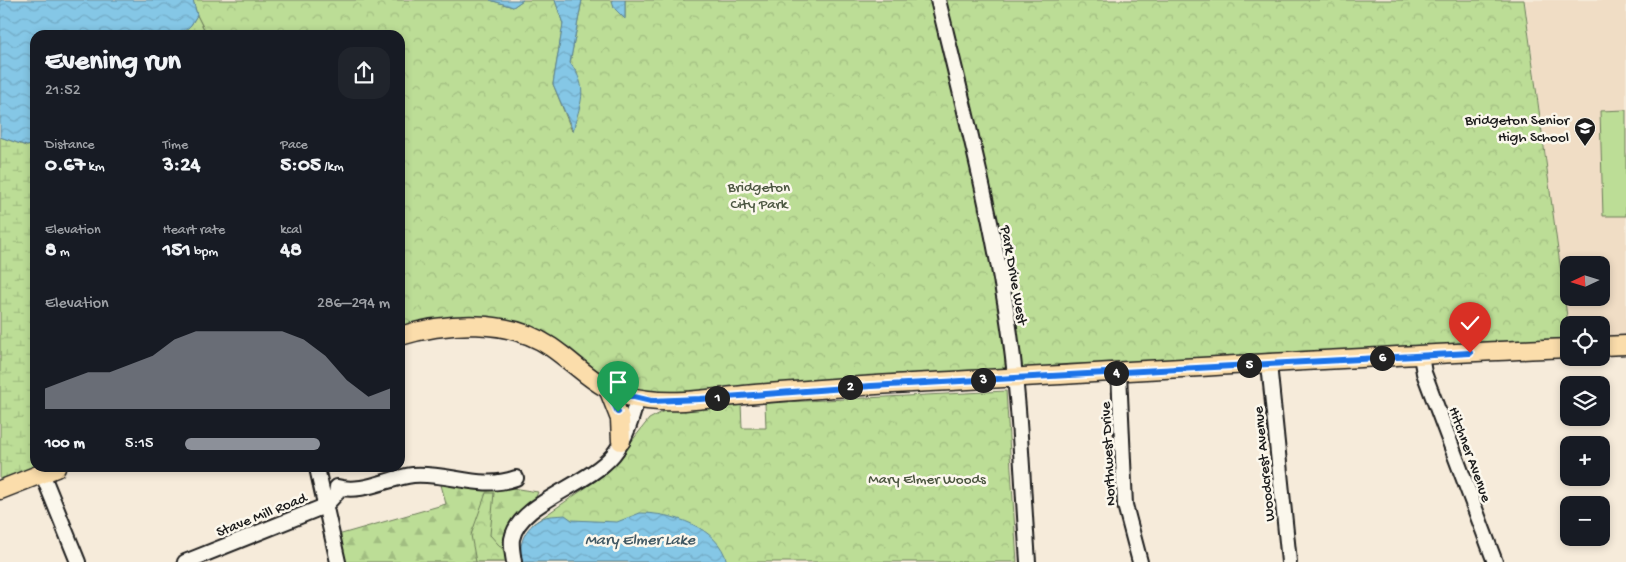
<!DOCTYPE html>
<meta charset="utf-8">
<style>
:root{--surface:#171b24;--page:#20242c;--text:#f1f3f6;--muted:#9ea1a6;--accent:#8c9099}
body{margin:0;font-family:"Gochi Hand",sans-serif;background:var(--page);color:var(--text);height:100vh;display:flex;flex-direction:column;font-size:19px;white-space:nowrap}
*{box-sizing:border-box;margin:0}
p{font-size:16px;color:var(--muted)}
.icon{flex:none;width:28px;height:28px;fill:none;stroke:currentColor;stroke-width:2;stroke-linecap:round;stroke-linejoin:round}
.map{position:relative;flex:1;overflow:hidden}
.side{position:absolute;left:30px;top:30px;width:375px;height:442px;display:flex;flex-direction:column;background:var(--surface);border-radius:15px;box-shadow:0 2px 8px #0003}
.side>*{flex:none}
.needle{width:32px;rotate:266deg}
.buttons{position:absolute;left:1560px;top:256px;display:grid;gap:10px}
.buttons a{display:grid;place-items:center;width:50px;height:50px;border-radius:10px;background:var(--surface);box-shadow:0 2px 8px #0003;font-size:25px}
.pin{position:absolute;display:grid;place-items:center;width:42px;height:42px;color:#fff;margin:-51px -21px;border-radius:50% 50% 50% 0;rotate:-45deg;box-shadow:0 0 5px #0007}
.pin .icon{rotate:45deg}
.km{position:absolute;width:25px;height:25px;margin:-12px;border-radius:50%;background:#222;color:#fff;font-size:14px;line-height:25px;text-align:center}
.round{display:grid;place-items:center;flex:none;width:52px;height:52px;border-radius:15px;background:var(--page)}
.headline{display:flex;align-items:center;justify-content:space-between;height:85px;padding:0 15px}
h1{font-size:28px;font-weight:700;line-height:38px}
.figures{display:grid;grid-template-columns:repeat(3,1fr);gap:8px;height:85px;padding:5px 15px}
.figures div{display:grid;align-content:center}
.figures b{font-size:21px;font-weight:700}
.figures small{font-size:14px;font-weight:400}
.figures p{font-size:14px}
.chart{height:140px;padding:10px 15px}
.chart p{display:flex;justify-content:space-between}
.chart svg{width:100%;height:90px;margin-top:5px;fill:var(--accent);opacity:.7}
ul{padding:0 15px;list-style:none;font-size:16px}
li{display:grid;grid-template-columns:80px 60px 1fr;align-items:center;height:38px}
li i{height:12px;border-radius:6px;background:var(--accent)}
.map>svg:first-child{display:block}
.built{fill:#f0ddc5;fill-rule:evenodd}
.forest{fill:url(#forest-firs);stroke:#6c7c59}
.wetland{fill:url(#wetland-marsh);stroke:#6c7c59}
.park{fill:url(#park-crowns);stroke:#6c7c59}
.garden{fill:#bcdd96;stroke:#6c7c59}
.water{fill:url(#water-waves);stroke:#5b8395}
.lines{fill:none;stroke-linecap:round;stroke-linejoin:round}
.minor-casing{stroke:#1c1c1c;stroke-width:18}
.major-casing{stroke:#1c1c1c;stroke-width:21}
.minor{stroke:#fbf7ec;stroke-width:14}
.major{stroke:#fbddab;stroke-width:18}
.route-casing{stroke:#fff;stroke-width:10}
.route{stroke:#1a73e8;stroke-width:6}
.labels{text-anchor:middle;stroke-width:5;stroke-linejoin:round;paint-order:stroke}
.poi-label{font-size:15px;fill:#1c1c1c;stroke:#fbf7ec;text-anchor:end}
.park-label{font-size:15px;fill:#4c5641;stroke:#fbf7ec}
.street-label{font-size:15px;fill:#1c1c1c;stroke:#fbf7ec}
.water-label{font-size:16px;font-style:italic;fill:#415863;stroke:#fbf7ec}
</style>
<div class="map">
<svg width="1626" height="562" viewBox="0 0 1626 562">
<defs>
<pattern id="forest-firs" width="22" height="20" patternUnits="userSpaceOnUse" patternTransform="scale(1.25)"><rect width="22" height="20" fill="#bcdd96"/><path d="M5 1l3.5 6h-7zM16 11l3.5 6h-7z" fill="#a1bd81"/></pattern>
<pattern id="wetland-marsh" width="20" height="14" patternUnits="userSpaceOnUse" patternTransform="scale(1.25)"><rect width="20" height="14" fill="#bcdd96"/><path d="M1 5h8M5 5V1M11 12h8M15 12V8" fill="none" stroke="#a1bd81"/></pattern>
<pattern id="park-crowns" width="20" height="18" patternUnits="userSpaceOnUse" patternTransform="scale(1.25)"><rect width="20" height="18" fill="#bcdd96"/><path d="M2 6a3 3 0 1 1 6 0M12 15a3 3 0 1 1 6 0" fill="none" stroke="#a1bd81"/></pattern>
<pattern id="water-waves" width="16" height="10" patternUnits="userSpaceOnUse" patternTransform="scale(1.25)"><rect width="16" height="10" fill="#85c7e6"/><path d="M0 5q4-4 8 0t8 0" fill="none" stroke="#72aac5"/></pattern>
</defs>
<rect width="100%" height="100%" fill="#f6ebda"/>
<filter id="ink" filterUnits="userSpaceOnUse"><feTurbulence type="fractalNoise" baseFrequency=".02" numOctaves="2"/><feDisplacementMap in="SourceGraphic" scale="10" xChannelSelector="R" yChannelSelector="G"/><feConvolveMatrix kernelMatrix="1 2 1 2 8 2 1 2 1" color-interpolation-filters="sRGB"/></filter>
<g filter="url(#ink)">
<!-- built -->
<path class="built" d="M1525,0H1626V345L1601,346V325H1569V331ZM1569,265H1601V298H1569Z"/>
<!-- forest -->
<path class="forest" d="M439,477L538,492C534,504 527,506 518,514C503,527 505,545 508,562H337L331,537L446,504Z"/>
<!-- wetland -->
<g class="wetland">
<polygon points="197,15 207,35 180,35 191,25"/>
<polygon points="0,137 26,146 35,143 35,468 0,482"/>
</g>
<!-- park -->
<g class="park">
<polygon points="193,0 490,0 513,7 523,0 555,0 563,24 553,84 572,131 577,72 570,63 582,0 612,0 614,8 625,18 625,0 1524,0 1569,331 1569,348 871,385 674,392 652,392 625,388 610,381 570,348 538,330 400,329 400,35 207,35 197,15"/>
<polygon points="1006,391 1017,562 525,562 525,537 533,524 607,473 649,419 666,410 741,403 742,428 766,428 765,403"/>
<polygon points="486,493 494,493 490,535 514,562 476,562 471,535"/>
</g>
<!-- garden -->
<polygon class="garden" points="1626,110 1626,216 1603,216 1600,111"/>
<!-- water -->
<g class="water">
<polygon points="0,0 193,0 197,15 191,25 180,35 35,35 35,143 27,146 0,137"/>
<polygon points="490,0 523,0 513,7"/>
<path d="M555,0H582L570,63C590,89 580,103 573,131L553,84L563,24Z"/>
<polygon points="612,0 625,0 625,19 614,8"/>
<path d="M640,513C671,513 718,526 727,562H522C518,544 524,528 541,519C547,515 558,516 565,515L572,520L617,522Z"/>
</g>
<g class="lines">
<!-- minor casing -->
<g class="minor-casing">
<g id="minor">
<path d="M938,0C963,103 990,208 1007,314C1020,395 1022,480 1028,562"/>
<polyline points="1421,356 1424,373 1495,562"/>
<polyline points="1269,364 1289,562"/>
<polyline points="1119,373 1125,505 1140,562"/>
<polyline points="317,468 338,562"/>
<polyline points="42,473 78,562"/>
<path d="M185,562L325,506L336,494L337,487C362,494 388,478 413,475C448,472 481,491 516,478"/>
<path d="M514,562C513,555 511,546 512,539C519,502 586,487 613,455C626,439 632,418 637,399"/>
</g>
</g>
<!-- major casing -->
<g class="major-casing">
<g id="major">
<path d="M400,336C447,322 508,318 551,347C587,372 600,395 648,400C679,404 712,398 744,395C793,391 843,387 893,384C1118,373 1343,357 1569,348"/>
<polyline points="1601,346 1626,345"/>
<polyline points="609,391 620,419 621,441"/>
<polyline points="0,490 56,468"/>
</g>
</g>
<!-- minor -->
<use href="#minor" class="minor"/>
<!-- major -->
<use href="#major" class="major"/>
</g>
</g>
<g class="lines" filter="url(#ink)">
<!-- route casing -->
<g class="route-casing">
<polyline id="route" points="618,412 609,391 651,401 700,399 871,386 1470,353"/>
</g>
<!-- route -->
<use href="#route" class="route"/>
</g>
<!-- icons -->
<defs>
<g id="school-pin" transform="scale(1.125)"><path d="M0 17L-7.5 6A9.5 9.5 0 1 1 7.5 6Z" fill="#1c1c1c" stroke="#fbf7ec"/><path d="M0-5L7-2L0 1L-7-2ZM-4 1L0 2.5L4 1V4Q0 6-4 4Z" fill="#fff"/></g>
</defs>
<g fill-rule="evenodd">
<use href="#school-pin" x="1585" y="128"/>
</g>
<g class="labels">
<!-- poi labels -->
<g class="poi-label">
<text x="1569" y="124">Bridgeton Senior<tspan x="1569" dy="17">High School</tspan></text>
</g>
<!-- park labels -->
<g class="park-label">
<text x="759" y="191">Bridgeton<tspan x="759" dy="17">City Park</tspan></text>
<text x="927" y="483">Mary Elmer Woods</text>
</g>
<!-- street labels -->
<g class="street-label">
<text transform="translate(1015 275) rotate(80)" y="5">Park Drive West</text>
<text transform="translate(1107 454) rotate(-93)" y="5">Northwest Drive</text>
<text transform="translate(1471 454) rotate(70)" y="5">Hitchner Avenue</text>
<text transform="translate(1263 464) rotate(-96)" y="5">Woodcrest Avenue</text>
<text transform="translate(261 514) rotate(-22)" y="5">Stave Mill Road</text>
</g>
<!-- water labels -->
<g class="water-label">
<text x="640" y="544">Mary Elmer Lake</text>
</g>
</g>
</svg>
<div class="buttons">
<a><svg class="needle" viewBox="-14 -14 28 28"><path d="M0-13l5 13h-10z" fill="#e53935"/><path d="M0 13l5-13h-10z" fill="#9ea1a6"/></svg></a>
<a><svg class="icon" aria-label="locate" viewBox="0 0 24 24"><circle cx="12" cy="12" r="6"/><path d="M12 2v4M12 18v4M2 12h4M18 12h4"/></svg></a>
<a><svg class="icon" aria-label="layers" viewBox="0 0 24 24"><path d="M12 4l9 5-9 5-9-5zM3 14l9 5 9-5"/></svg></a>
<a>+</a>
<a>−</a>
</div>
<div class="pin" style="left:618px;top:412px;background:#1e9e55"><svg class="icon" aria-label="arrive" viewBox="0 0 24 24"><path d="M6 21V4h12l-3 4 3 4H6"/></svg></div>
<div class="pin" style="left:1470px;top:353px;background:#d93025"><svg class="icon" aria-label="check" viewBox="0 0 24 24"><path d="M5 12l5 5 9-10"/></svg></div>
<b class="km" style="left:717px;top:398px">1</b>
<b class="km" style="left:850px;top:387px">2</b>
<b class="km" style="left:983px;top:380px">3</b>
<b class="km" style="left:1116px;top:373px">4</b>
<b class="km" style="left:1249px;top:365px">5</b>
<b class="km" style="left:1382px;top:358px">6</b>
<section class="side">
<div class="headline"><div><h1>Evening run</h1><p>21:52</p></div><a class="round"><svg class="icon" aria-label="share" viewBox="0 0 24 24"><path d="M12 15V3M7 8l5-5 5 5M5 13v7h14v-7"/></svg></a></div>
<div class="figures">
<div><p>Distance</p><b>0.67<small> km</small></b></div>
<div><p>Time</p><b>3:24</b></div>
<div><p>Pace</p><b>5:05<small> /km</small></b></div>
</div>
<div class="figures">
<div><p>Elevation</p><b>8<small> m</small></b></div>
<div><p>Heart rate</p><b>151<small> bpm</small></b></div>
<div><p>kcal</p><b>48</b></div>
</div>
<div class="chart"><p><span>Elevation</span>286–294 m</p>
<svg viewBox="0 0 160 44" preserveAspectRatio="none"><path d="M0 44V34L10 30L20 26L30 26L40 22L50 18L60 10L70 6L80 6L90 6L100 6L110 6L120 10L130 18L140 30L150 38L160 34V44z"/></svg>
</div>
<ul>
<li><b>100 m</b>5:15<i style="width:66%"></i></li>
</ul>
</section>
</div>
